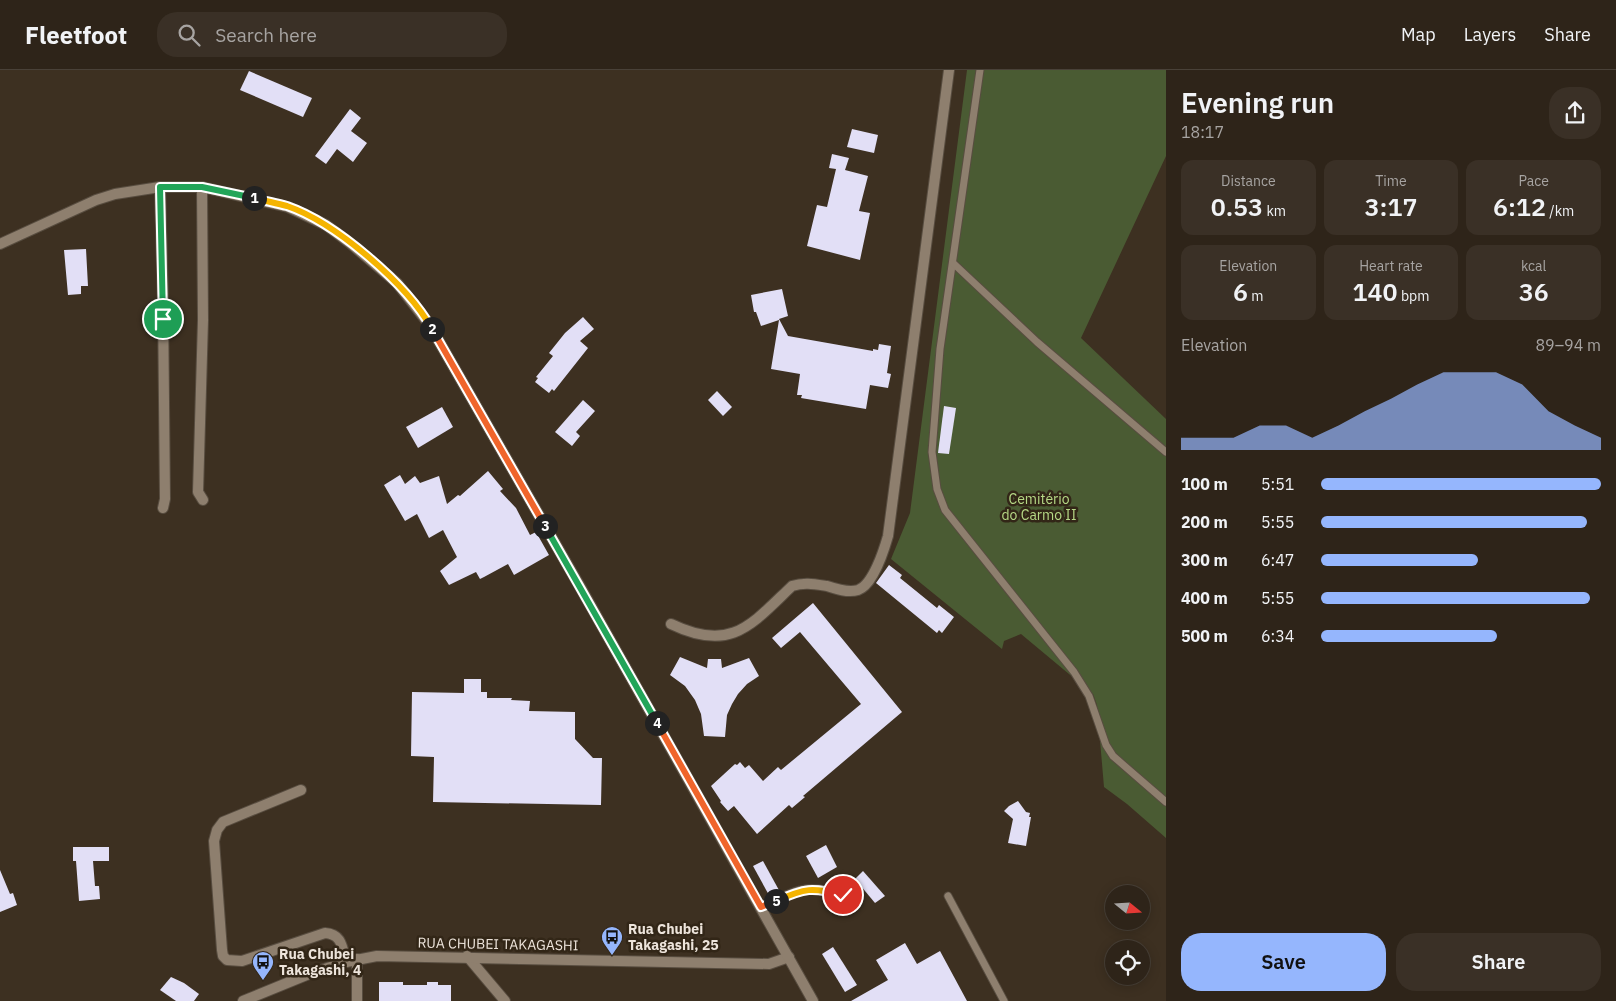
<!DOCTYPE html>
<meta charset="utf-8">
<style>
:root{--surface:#2e2419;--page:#3a3026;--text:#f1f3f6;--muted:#a7a4a2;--line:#494138;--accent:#95b6fd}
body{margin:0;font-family:"IBM Plex Sans",sans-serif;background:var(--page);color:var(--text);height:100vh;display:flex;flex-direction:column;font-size:19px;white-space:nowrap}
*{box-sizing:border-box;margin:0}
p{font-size:16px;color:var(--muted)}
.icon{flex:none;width:28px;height:28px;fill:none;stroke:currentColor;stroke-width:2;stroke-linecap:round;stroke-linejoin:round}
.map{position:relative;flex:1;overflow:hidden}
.drawer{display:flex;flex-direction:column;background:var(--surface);width:450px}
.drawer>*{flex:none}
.needle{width:32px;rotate:108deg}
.fabs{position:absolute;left:1105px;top:815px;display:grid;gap:10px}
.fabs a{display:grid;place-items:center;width:45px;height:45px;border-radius:50%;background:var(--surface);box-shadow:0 2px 12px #0003,0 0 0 1px var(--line);font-size:25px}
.pin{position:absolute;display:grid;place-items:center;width:42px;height:42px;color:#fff;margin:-21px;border:2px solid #fff;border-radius:50%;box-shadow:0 1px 5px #0007}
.km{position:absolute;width:25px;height:25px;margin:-12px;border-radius:50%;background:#222;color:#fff;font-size:14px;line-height:25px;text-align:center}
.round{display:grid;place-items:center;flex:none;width:52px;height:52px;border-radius:20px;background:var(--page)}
.headline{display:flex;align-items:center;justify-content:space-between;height:85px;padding:0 15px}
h1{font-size:28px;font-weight:600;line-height:38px}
.stats{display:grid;grid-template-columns:repeat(3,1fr);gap:8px;height:85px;padding:5px 15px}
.stats div{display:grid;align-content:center;border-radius:12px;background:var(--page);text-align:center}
.stats b{font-size:25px;font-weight:600}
.stats small{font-size:14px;font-weight:400}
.stats p{font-size:14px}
.chart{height:140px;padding:10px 15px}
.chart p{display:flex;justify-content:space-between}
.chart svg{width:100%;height:90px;margin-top:5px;fill:var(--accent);opacity:.7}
.primary-button{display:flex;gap:10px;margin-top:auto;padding:10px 15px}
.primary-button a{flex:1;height:58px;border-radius:20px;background:var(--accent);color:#111;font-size:20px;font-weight:600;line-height:58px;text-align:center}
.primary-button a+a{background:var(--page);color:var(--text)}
ul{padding:0 15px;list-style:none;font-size:16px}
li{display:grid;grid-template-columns:80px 60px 1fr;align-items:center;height:38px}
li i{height:12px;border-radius:6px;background:var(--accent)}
header{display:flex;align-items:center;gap:30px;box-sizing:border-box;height:70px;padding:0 25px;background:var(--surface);border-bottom:1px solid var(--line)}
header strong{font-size:24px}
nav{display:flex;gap:28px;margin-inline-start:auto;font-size:18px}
.search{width:350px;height:45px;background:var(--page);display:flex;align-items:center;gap:12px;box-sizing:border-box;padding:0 18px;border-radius:20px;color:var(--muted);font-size:19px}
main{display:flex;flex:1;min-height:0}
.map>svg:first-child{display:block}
.green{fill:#4a5b33}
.building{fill:#e2dff6}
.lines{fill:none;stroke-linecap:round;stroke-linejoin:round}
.service-casing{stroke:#584d40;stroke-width:9}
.minor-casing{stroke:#584d40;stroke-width:12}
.tertiary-casing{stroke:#584d40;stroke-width:12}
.service{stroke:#8e7f6e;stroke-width:7}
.minor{stroke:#8e7f6e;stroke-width:10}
.tertiary{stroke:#8e7f6e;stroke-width:10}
.split-1-casing{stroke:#fff;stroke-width:10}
.split-2-casing{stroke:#fff;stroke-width:10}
.split-3-casing{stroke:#fff;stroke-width:10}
.split-4-casing{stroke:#fff;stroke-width:10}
.split-5-casing{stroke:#fff;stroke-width:10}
.split-6-casing{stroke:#fff;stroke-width:10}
.split-1{stroke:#22a559;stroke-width:6}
.split-2{stroke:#f5b400;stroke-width:6}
.split-3{stroke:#f0652b;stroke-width:6}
.split-4{stroke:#22a559;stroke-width:6}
.split-5{stroke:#f0652b;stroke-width:6}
.split-6{stroke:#f5b400;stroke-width:6}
.labels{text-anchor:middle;stroke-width:5;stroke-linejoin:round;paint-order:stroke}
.park-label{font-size:14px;fill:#b6d986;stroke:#322617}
.poi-label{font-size:14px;font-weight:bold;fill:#ede4db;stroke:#322617;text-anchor:start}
.street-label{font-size:14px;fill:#ede4db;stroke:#322617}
</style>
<header>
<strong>Fleetfoot</strong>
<div class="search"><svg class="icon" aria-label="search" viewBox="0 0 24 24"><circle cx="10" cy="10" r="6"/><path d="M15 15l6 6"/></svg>Search here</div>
<nav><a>Map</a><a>Layers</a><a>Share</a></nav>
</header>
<main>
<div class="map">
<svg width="1166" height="931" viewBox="0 0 1166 931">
<rect width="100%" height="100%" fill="#3d3021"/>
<!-- green -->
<polygon class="green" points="967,0 1166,0 1166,86 1081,268 1166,349 1166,768 1127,734 1104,717 1097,635 1093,624 1021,564 1004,571 1002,579 891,489 910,443"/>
<!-- building -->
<g class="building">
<polygon points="249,1 312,28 303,47 240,20"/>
<polygon points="350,39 361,48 351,61 367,73 353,92 337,79 326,94 315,86"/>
<polygon points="852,59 878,65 874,83 847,77"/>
<polygon points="832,84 849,88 845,100 868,106 859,141 870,143 860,190 807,176 817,135 827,137 836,99 829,98"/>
<polygon points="86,179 88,216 81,216 81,224 68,225 64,180"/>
<polygon points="782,219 788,246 779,249 788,266 873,281 873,279 878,280 879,274 891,276 887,303 891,304 888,318 870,315 866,339 801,328 802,325 797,325 800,304 771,299 779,250 761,256 756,242 754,242 751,225"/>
<polygon points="583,247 594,259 580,271 588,278 554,321 552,319 549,323 535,312 538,308 536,307 553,286 549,283 565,263"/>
<polygon points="717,321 732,337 723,346 708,330"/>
<polygon points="583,330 595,341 576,362 580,366 572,376 555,362"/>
<polygon points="944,336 956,338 949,384 938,383"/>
<polygon points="442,337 453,357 418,378 406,357"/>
<polygon points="488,401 503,419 500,421 516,438 530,465 536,462 549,485 514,505 508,494 484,507 480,509 476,502 449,515 440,501 457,487 443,460 429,468 417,444 405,451 384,415 400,405 405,414 415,406 420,413 439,406 447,434 458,425 460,426"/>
<polygon points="889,495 902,505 900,508 937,538 939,535 954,547 942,563 939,560 937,563 876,513"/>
<polygon points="813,533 902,642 803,726 805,727 792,738 789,735 757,764 734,736 728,741 720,732 721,731 711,716 735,694 737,695 740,692 745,698 749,695 763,711 778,697 781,700 861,634 800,562 781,578 772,568"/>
<polygon points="680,587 707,598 708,589 721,589 722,598 749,588 759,606 747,614 738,624 732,634 727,645 725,667 704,666 701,644 695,630 685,616 670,605"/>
<polygon points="464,609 481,609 481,622 487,622 487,628 512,628 511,630 530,631 529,641 575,642 575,669 593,688 602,688 601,735 433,732 434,687 411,686 412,622 464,623"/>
<polygon points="1018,731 1026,742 1030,743 1029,747 1031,747 1026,776 1008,773 1013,749 1004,741 1009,736"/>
<polygon points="826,775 837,797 818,808 806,786"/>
<polygon points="73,777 109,777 109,791 93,791 95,816 99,816 100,829 79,831 76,791 73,791"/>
<polygon points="763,791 780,822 770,827 753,796"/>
<polygon points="0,800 10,824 13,823 17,835 0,842"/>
<polygon points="863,801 885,826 875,833 855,809"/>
<polygon points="905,873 917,894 940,881 967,931 851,931 888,910 876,890"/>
<polygon points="833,877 857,915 845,922 822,884"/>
<polygon points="171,907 184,913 199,924 194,931 176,931 160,920"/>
<polygon points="379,912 403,912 403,915 427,915 427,912 438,912 438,915 451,915 451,931 379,931"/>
</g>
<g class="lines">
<!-- service casing -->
<g class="service-casing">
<g id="service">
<polyline points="980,0 940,279 932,382 937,419 945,440 1074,602 1089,626 1106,675 1113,686 1166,732"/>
<polyline points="953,193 1037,272 1166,382"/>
<polyline points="948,826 1004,931"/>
<path d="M761,837C773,832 787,823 800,820C817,815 838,823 854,830"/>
</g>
</g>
<!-- minor casing -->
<g class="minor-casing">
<g id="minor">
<polyline points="160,117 163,234 165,429 163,438"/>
<polyline points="202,117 203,250 198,422 203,430"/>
<path d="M671,554C731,583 751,555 792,516C804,512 814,514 827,516C836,519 848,523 858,520C873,515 884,480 888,466L949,0"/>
<path d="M301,720L223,752L217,760L214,771L222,880L223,886L227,890L242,891L325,863C342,864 342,877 346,892"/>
<polyline points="467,886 505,931"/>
<polyline points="243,931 309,904 346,892 377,886 769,894 789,887"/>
<polyline points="357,931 357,889"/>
</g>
</g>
<!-- tertiary casing -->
<g class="tertiary-casing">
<polyline id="tertiary" points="0,174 96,130 115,124 160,117 202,117 288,137 326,155 350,173 397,213 429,254 579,515 813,931"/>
</g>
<!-- service -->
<use href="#service" class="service"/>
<!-- minor -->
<use href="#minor" class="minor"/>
<!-- tertiary -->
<use href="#tertiary" class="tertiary"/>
</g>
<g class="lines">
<!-- split-1 casing -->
<g class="split-1-casing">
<polyline id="split-1" points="163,249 160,117 202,117 254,128"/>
</g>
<!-- split-2 casing -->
<g class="split-2-casing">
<path id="split-2" d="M254,128C265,131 276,133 287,136C336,153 407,214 432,259"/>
</g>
<!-- split-3 casing -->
<g class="split-3-casing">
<polyline id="split-3" points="432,259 545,456"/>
</g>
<!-- split-4 casing -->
<g class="split-4-casing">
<polyline id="split-4" points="545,456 657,653"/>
</g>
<!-- split-5 casing -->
<g class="split-5-casing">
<polyline id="split-5" points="657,653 761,837 776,831"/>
</g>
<!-- split-6 casing -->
<g class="split-6-casing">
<path id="split-6" d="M776,831C805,818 812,817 843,825"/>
</g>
<!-- split-1 -->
<use href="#split-1" class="split-1"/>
<!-- split-2 -->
<use href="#split-2" class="split-2"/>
<!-- split-3 -->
<use href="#split-3" class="split-3"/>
<!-- split-4 -->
<use href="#split-4" class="split-4"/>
<!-- split-5 -->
<use href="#split-5" class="split-5"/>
<!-- split-6 -->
<use href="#split-6" class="split-6"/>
</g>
<!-- icons -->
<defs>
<g id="bus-pin" transform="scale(1.125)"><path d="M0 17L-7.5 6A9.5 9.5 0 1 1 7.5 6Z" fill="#95b6fd" stroke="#322617"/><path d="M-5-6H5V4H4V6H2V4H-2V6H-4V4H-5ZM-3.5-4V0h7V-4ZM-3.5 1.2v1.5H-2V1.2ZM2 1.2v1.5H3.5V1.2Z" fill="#111"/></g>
</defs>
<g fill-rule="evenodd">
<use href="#bus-pin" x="612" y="867"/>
<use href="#bus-pin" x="263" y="892"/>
</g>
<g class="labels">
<!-- park labels -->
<g class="park-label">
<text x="1039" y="434">Cemitério<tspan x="1039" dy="16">do Carmo II</tspan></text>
</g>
<!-- poi labels -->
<g class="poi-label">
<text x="628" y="864">Rua Chubei<tspan x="628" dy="16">Takagashi, 25</tspan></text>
<text x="279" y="889">Rua Chubei<tspan x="279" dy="16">Takagashi, 4</tspan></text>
</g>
<!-- street labels -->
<g class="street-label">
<text transform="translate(498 874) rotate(1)" y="5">RUA CHUBEI TAKAGASHI</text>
</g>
</g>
</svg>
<div class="fabs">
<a><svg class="needle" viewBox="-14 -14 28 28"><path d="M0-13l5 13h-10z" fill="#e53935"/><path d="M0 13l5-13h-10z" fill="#a7a4a2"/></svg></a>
<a><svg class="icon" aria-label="locate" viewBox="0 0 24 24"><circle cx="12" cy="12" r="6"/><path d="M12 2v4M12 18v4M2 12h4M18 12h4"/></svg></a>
</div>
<div class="pin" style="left:163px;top:249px;background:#1e9e55"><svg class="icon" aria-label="arrive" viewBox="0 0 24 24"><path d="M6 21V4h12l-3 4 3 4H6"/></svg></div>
<div class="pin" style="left:843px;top:825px;background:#d93025"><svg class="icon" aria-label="check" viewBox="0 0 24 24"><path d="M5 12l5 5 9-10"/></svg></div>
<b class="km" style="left:254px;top:128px">1</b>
<b class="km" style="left:432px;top:259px">2</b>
<b class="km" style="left:545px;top:456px">3</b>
<b class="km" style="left:657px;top:653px">4</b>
<b class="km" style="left:776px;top:831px">5</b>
</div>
<section class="drawer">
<div class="headline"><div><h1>Evening run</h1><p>18:17</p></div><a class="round"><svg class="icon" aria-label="share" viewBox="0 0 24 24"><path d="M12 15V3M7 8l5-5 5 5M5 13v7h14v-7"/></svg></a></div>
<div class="stats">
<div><p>Distance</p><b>0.53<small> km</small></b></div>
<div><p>Time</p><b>3:17</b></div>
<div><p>Pace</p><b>6:12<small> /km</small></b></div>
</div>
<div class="stats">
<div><p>Elevation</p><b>6<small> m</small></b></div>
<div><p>Heart rate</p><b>140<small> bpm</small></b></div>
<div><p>kcal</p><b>36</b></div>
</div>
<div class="chart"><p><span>Elevation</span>89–94 m</p>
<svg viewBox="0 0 160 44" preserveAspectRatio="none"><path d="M0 44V38L10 38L20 38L30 32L40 32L50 38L60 32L70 25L80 19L90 12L100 6L110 6L120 6L130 12L140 25L150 32L160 38V44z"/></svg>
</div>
<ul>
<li><b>100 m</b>5:51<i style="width:100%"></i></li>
<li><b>200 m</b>5:55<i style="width:95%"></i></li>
<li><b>300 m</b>6:47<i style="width:56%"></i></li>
<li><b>400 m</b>5:55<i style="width:96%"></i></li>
<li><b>500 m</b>6:34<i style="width:63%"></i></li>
</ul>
<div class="primary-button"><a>Save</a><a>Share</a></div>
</section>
</main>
